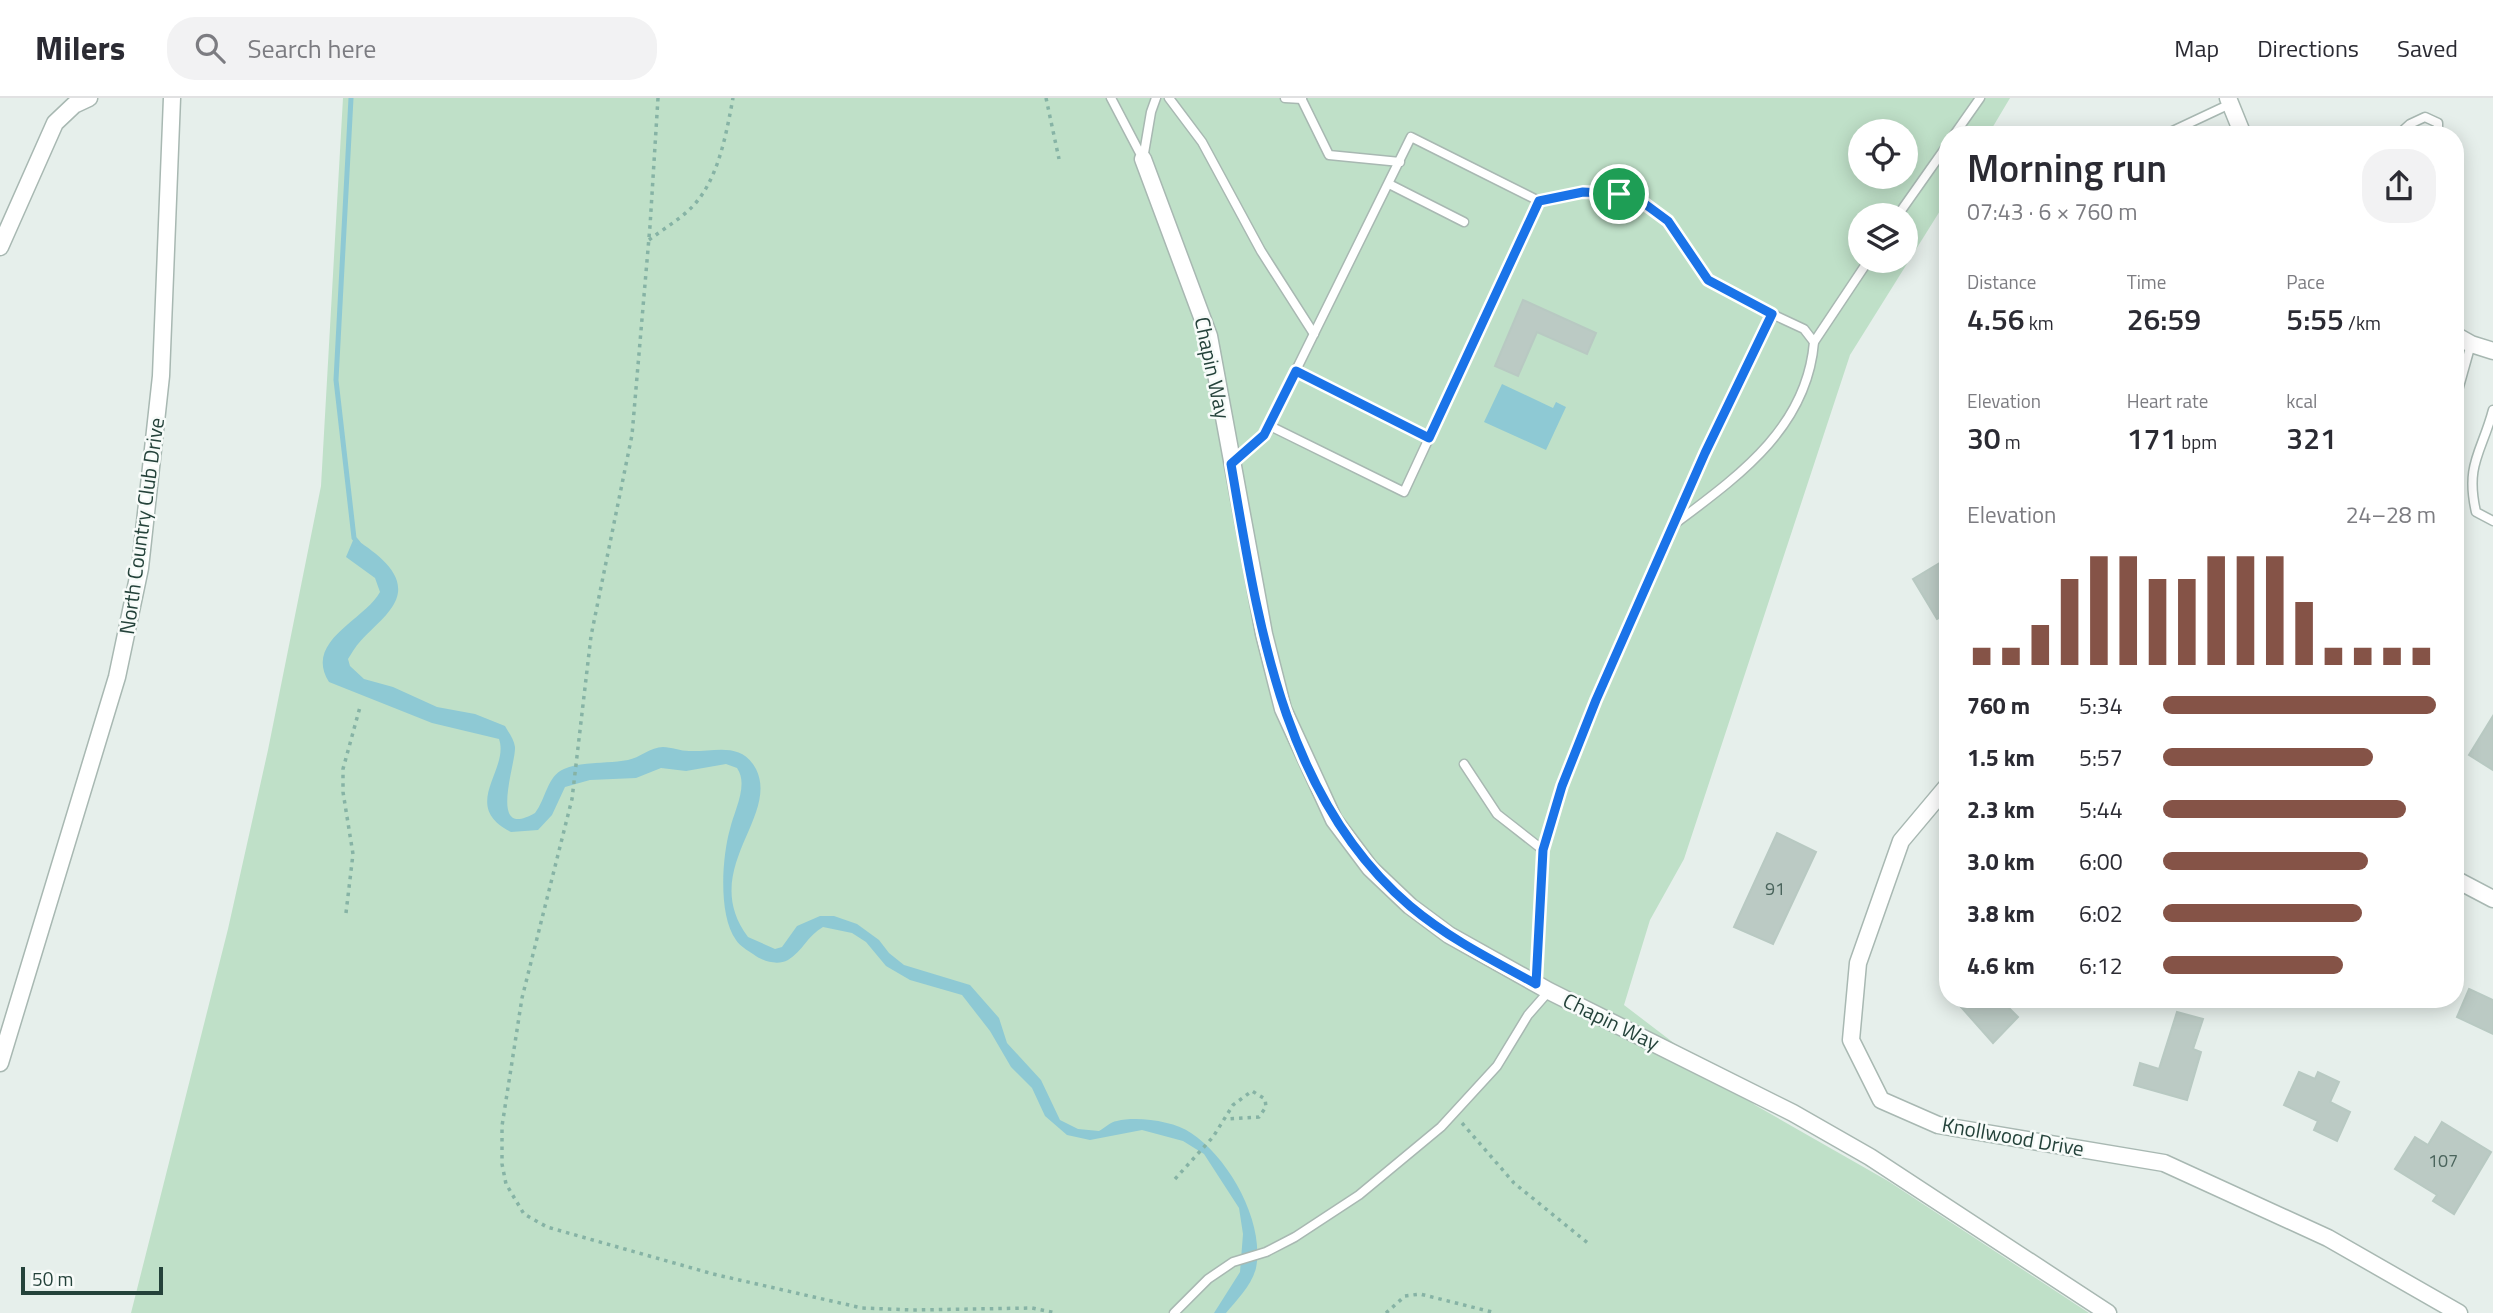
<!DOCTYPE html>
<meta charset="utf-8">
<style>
:root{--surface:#fff;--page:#f2f2f3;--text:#2b2b33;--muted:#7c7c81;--line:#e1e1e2;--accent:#855347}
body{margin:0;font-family:"Titillium Web",sans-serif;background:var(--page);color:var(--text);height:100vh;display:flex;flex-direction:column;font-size:26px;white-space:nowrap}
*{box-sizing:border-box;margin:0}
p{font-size:23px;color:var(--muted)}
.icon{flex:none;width:38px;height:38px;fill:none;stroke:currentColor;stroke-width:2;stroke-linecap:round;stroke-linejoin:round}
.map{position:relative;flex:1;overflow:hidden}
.side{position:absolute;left:1939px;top:28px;width:525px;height:882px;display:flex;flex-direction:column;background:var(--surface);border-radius:28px;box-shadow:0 4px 18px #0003}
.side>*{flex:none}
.buttons{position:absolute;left:1848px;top:21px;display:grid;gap:14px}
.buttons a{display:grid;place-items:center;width:70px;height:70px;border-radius:50%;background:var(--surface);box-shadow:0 4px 18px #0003;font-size:35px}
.scale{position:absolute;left:21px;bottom:18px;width:142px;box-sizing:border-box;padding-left:7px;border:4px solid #24423a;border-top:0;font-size:19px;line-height:24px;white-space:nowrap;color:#24423a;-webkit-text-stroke:5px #f7fbf9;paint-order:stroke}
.pin{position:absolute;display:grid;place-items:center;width:60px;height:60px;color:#fff;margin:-30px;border:4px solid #fff;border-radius:50%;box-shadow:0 2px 7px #0007}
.round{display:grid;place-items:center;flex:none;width:74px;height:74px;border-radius:28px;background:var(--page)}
.summary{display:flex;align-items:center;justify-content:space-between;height:119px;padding:0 28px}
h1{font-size:38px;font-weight:600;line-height:52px}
.stats{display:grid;grid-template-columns:repeat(3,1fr);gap:10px;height:119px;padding:7px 28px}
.stats div{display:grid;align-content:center}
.stats b{font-size:30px;font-weight:600}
.stats small{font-size:19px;font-weight:400}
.stats p{font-size:19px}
.chart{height:196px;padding:14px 28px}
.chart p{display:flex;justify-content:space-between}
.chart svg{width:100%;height:126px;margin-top:7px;stroke:var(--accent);stroke-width:6}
ul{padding:0 28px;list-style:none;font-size:23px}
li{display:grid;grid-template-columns:112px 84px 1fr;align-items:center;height:52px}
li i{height:18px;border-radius:9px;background:var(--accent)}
header{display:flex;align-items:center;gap:42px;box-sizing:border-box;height:98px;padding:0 35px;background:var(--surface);border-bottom:2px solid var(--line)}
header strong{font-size:33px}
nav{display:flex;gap:38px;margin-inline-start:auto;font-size:24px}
.search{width:490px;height:63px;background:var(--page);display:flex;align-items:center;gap:18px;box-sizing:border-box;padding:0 24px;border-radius:28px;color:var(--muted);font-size:26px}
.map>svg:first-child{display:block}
.green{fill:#bfe0c8;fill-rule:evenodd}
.water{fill:#8ec9d4}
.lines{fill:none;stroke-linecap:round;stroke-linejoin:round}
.stream{stroke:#8ec9d4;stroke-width:5}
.building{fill:#bbcac4;stroke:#b8c9c2;stroke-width:2}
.service-casing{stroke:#a8b8b2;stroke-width:11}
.minor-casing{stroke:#a8b8b2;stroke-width:19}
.path{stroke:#86b3a5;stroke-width:3.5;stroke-dasharray:3.5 5;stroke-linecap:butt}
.service{stroke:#fff;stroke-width:8}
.minor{stroke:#fff;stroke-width:16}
.route-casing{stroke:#fff;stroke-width:14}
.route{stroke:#1a73e8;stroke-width:9}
.labels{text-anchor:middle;stroke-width:5;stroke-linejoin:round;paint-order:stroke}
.number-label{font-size:18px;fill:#4a645c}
.street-label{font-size:21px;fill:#24423a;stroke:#f7fbf9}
</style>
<header>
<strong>Milers</strong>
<div class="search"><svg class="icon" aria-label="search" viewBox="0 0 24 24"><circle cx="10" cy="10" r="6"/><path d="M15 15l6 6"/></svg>Search here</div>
<nav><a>Map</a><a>Directions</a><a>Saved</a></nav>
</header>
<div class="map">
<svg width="2493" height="1215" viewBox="0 0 2493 1215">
<rect width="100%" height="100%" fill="#e6efeb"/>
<!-- green -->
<path class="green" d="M343,0H2010L1988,37H1948V100L1850,257L1684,761L1650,822L1624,907L1755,1007L1888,1083L2089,1215H131L228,831L268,652L321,388ZM1860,33H1906V79H1860ZM1860,117H1906V163H1860Z"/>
<!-- water -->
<g class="water">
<polygon points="1502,286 1553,310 1556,304 1566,309 1546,352 1484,324"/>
<path d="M354,440C377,456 415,480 390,512C379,527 363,537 353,553L348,561L350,568L364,581L393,589L437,609L475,616L505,628C509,635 514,641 515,649C516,666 487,743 535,715C546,701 547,678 564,671C582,663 608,666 628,662C639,660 651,649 663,649C671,649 681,653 689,653C715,654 741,643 756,671C780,719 698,772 748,839L775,851L782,849L797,828L820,818H834L857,826L879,842L889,855L904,867L970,887L999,920L1007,945L1041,982L1060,1022L1078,1031L1099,1033C1105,1030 1110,1024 1117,1023C1137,1018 1174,1023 1191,1035C1229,1060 1265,1124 1256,1170C1252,1187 1236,1203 1226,1215H1214L1240,1174L1243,1136L1239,1110L1204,1056L1183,1043L1142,1032L1090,1042L1067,1037L1045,1018L1032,990L1011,969L990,933L962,897L910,882L886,868L866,844L852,835L823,829C808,837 802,854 788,862C777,868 762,863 753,856C747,852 740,848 736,842C718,817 722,759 730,731C734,713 749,687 737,670L726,666L686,673L661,670L636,680L590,682L565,689L552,717L538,732L511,734C459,708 510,672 499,641L432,625L329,584C303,543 365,522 380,494L375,480L346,459Z"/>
</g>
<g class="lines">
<!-- stream -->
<polyline class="stream" points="351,0 336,282 354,440 358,445"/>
</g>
<!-- building -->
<g class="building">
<polygon points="1523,202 1596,235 1587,256 1537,234 1518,278 1495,268"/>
<polygon points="1948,460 1948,515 1937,521 1913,481"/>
<polygon points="2493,618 2493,672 2469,657"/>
<polygon points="1777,735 1816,754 1773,846 1734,829"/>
<polygon points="2469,891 2493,902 2493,936 2457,919"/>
<polygon points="1954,901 2000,901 2018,919 1993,945"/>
<polygon points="2177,914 2203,921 2193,951 2201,954 2187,1002 2134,987 2140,965 2159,971"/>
<polygon points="2299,974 2315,981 2318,974 2339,984 2330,1004 2350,1014 2337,1043 2314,1032 2318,1023 2284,1007"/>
<polygon points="2442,1024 2491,1054 2454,1116 2433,1103 2437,1097 2395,1071 2415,1039 2428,1047"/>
</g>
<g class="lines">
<!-- service casing -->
<g class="service-casing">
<g id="service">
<polyline points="1111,0 1143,61"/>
<polyline points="1169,0 1202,44 1261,153 1314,236"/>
<polyline points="1285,0 1302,1"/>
<polyline points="1301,0 1329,57 1400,64"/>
<polyline points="1954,37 1980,0"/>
<polyline points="2164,37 2230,6"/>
<polyline points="2398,37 2410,26 2425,19 2438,25 2438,37"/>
<polyline points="1143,61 1151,14 1156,0"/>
<polyline points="1389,86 1464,124"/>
<polyline points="1898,117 1948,46"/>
<polyline points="1814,244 1868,163"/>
<polyline points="1296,273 1429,340"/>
<polyline points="2455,303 2471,246"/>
<path d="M2493,312C2482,354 2465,366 2476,414L2493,423"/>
<polyline points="1268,327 1404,394 1539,103"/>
<polyline points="1234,364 1264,337 1411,39 1539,103 1583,94 1619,96 1645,106 1668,123 1708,182 1772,216"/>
<polyline points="1464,666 1497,716 1543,752"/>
<path d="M1536,885L1543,752L1562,688L1596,602L1705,355L1772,216L1804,231L1814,244C1807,329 1740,377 1676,425"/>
<polyline points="1174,1215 1208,1181 1233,1164 1266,1154 1295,1139 1359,1097 1441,1029 1497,968 1528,917 1549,893"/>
</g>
</g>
<!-- minor casing -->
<g class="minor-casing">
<g id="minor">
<polyline points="2228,0 2243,37"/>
<polyline points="1143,61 1209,238 1264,536 1283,611 1334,722 1370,770 1410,808 1449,837 1549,893 1793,1015 1870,1059 2108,1215"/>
<polyline points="0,149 55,25 74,7 89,0"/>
<polyline points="2455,237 2471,246 2493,253"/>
<polyline points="1948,687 1901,743 1858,865 1851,942 1881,1002 1938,1027 2164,1065 2328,1140 2459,1215"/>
<polyline points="2455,781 2493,801"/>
<polyline points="0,965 117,579 140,470 161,278 172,0"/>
</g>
</g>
<!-- path -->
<g class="path">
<polyline points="658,0 650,128 632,337 591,538 572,701 522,900 502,1028 502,1066 506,1086 524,1116 547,1129 713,1176 862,1210 913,1212 1032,1210 1056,1215"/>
<polyline points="1046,0 1059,61"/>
<path d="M649,142C662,132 677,123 689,112C718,85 726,37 733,0"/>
<polyline points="346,815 353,756 343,694 343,671 360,609"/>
<polyline points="1462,1025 1514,1085 1589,1146"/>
<polyline points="1175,1081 1213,1039 1233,1007 1252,993 1265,1001 1266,1009 1259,1019 1227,1021"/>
<polyline points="1386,1215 1405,1198 1420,1196 1496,1215"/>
</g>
<!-- service -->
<use href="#service" class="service"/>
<!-- minor -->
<use href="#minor" class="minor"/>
</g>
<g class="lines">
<!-- route casing -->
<g class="route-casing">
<path id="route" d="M1583,94L1619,96L1645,106L1668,123L1708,182L1772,216L1705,355L1596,602L1562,688L1543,752L1536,886C1492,862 1448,840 1410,808C1282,699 1258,523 1231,366L1264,337L1296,273L1429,340L1539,103Z"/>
</g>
<!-- route -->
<use href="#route" class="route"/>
</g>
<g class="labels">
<!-- number labels -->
<g class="number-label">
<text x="1775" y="797">91</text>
<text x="2443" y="1069">107</text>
</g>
<!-- street labels -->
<g class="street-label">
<text transform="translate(1212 270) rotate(78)" y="7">Chapin Way</text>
<text transform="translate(142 428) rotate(-82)" y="7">North Country Club Drive</text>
<text transform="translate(1611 924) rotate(26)" y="7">Chapin Way</text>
<text transform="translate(2013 1039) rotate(10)" y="7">Knollwood Drive</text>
</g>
</g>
</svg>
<div class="buttons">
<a><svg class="icon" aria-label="locate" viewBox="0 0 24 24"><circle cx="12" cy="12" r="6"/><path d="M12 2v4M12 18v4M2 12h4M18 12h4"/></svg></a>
<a><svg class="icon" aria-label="layers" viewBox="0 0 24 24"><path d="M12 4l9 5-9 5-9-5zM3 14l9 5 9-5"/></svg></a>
</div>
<div class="scale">50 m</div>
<div class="pin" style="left:1619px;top:96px;background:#1e9e55"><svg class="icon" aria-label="arrive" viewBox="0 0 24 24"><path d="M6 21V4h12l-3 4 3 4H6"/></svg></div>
<section class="side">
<div class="summary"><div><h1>Morning run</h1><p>07:43 · 6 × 760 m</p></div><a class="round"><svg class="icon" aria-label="share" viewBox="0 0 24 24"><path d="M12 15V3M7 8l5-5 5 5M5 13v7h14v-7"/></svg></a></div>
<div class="stats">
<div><p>Distance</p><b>4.56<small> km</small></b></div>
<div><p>Time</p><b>26:59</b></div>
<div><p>Pace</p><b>5:55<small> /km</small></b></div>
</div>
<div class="stats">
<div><p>Elevation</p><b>30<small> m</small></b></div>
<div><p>Heart rate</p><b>171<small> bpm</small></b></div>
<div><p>kcal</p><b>321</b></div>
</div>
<div class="chart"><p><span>Elevation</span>24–28 m</p>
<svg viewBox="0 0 160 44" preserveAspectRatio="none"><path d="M5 44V38M15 44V38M25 44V30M35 44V14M45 44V6M55 44V6M65 44V14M75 44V14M85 44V6M95 44V6M105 44V6M115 44V22M125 44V38M135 44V38M145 44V38M155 44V38"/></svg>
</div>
<ul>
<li><b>760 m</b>5:34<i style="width:100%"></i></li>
<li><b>1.5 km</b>5:57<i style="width:77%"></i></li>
<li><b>2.3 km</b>5:44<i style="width:89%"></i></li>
<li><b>3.0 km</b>6:00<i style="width:75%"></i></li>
<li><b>3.8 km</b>6:02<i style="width:73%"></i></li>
<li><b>4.6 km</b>6:12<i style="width:66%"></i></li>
</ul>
</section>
</div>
